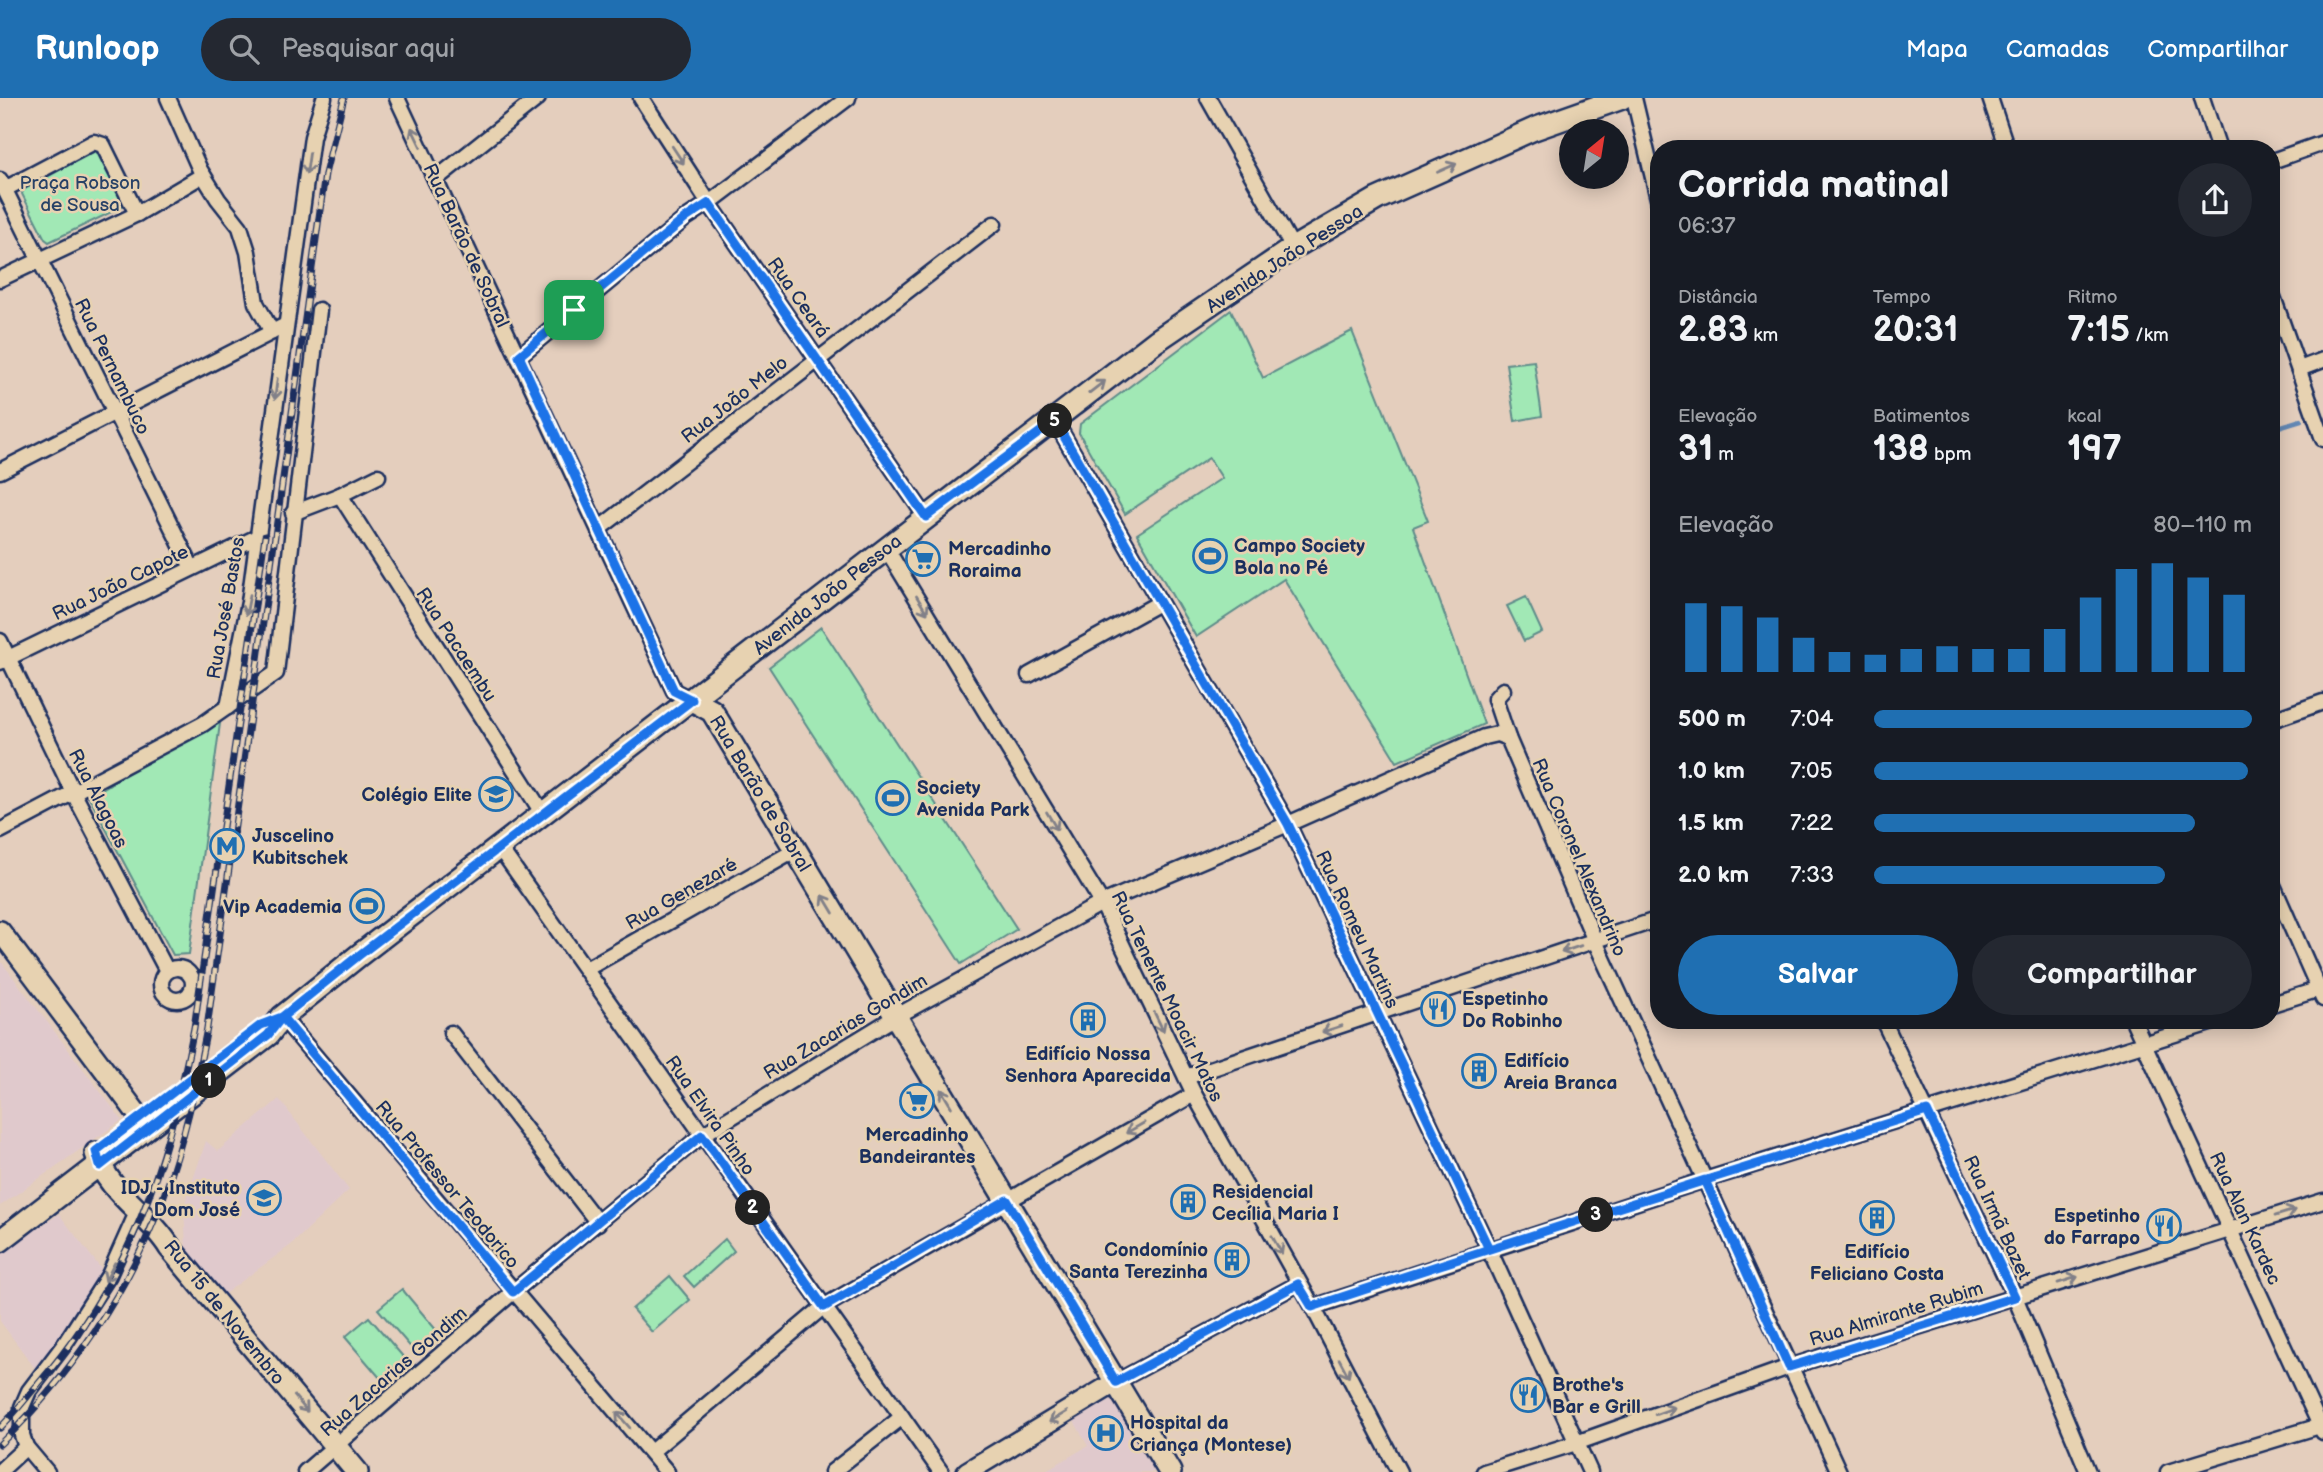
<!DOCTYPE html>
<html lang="pt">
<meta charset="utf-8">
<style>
:root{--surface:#171b24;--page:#242831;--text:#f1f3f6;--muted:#9ea1a6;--accent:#1f6fb2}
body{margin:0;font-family:"Balsamiq Sans",sans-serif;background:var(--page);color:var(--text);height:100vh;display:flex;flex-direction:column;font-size:26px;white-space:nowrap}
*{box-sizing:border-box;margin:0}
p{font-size:23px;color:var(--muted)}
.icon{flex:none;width:38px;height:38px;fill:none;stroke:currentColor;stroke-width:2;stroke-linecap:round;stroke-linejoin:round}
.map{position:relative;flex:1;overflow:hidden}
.drawer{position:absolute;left:1650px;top:42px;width:630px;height:889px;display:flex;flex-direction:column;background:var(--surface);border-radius:28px;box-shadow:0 4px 18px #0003}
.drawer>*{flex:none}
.needle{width:46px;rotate:30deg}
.controls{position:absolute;left:1559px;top:21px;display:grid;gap:14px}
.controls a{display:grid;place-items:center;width:70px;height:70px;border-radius:50%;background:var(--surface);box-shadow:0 4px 18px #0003;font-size:35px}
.pin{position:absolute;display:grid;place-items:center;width:60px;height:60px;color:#fff;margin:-30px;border-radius:14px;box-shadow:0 4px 10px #0006}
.km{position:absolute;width:35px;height:35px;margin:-18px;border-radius:50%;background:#222;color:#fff;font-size:19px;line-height:35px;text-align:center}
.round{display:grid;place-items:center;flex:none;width:74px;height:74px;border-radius:37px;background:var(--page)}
.overview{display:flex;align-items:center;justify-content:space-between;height:119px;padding:0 28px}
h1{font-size:38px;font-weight:700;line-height:52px}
.figures{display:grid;grid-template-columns:repeat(3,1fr);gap:10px;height:119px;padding:7px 28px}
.figures div{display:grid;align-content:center}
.figures b{font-size:35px;font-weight:700}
.figures small{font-size:19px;font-weight:400}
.figures p{font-size:19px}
.chart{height:196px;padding:14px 28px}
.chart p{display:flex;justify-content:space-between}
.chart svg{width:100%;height:126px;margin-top:7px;stroke:var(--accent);stroke-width:6}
.action{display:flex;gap:14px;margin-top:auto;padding:14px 28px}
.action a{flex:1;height:80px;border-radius:42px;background:var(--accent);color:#fff;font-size:28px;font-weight:700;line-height:80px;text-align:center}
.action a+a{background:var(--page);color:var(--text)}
ul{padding:0 28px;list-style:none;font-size:23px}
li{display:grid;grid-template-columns:112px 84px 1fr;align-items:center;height:52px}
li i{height:18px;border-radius:9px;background:var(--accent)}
header{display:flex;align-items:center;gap:42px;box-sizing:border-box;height:98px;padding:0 35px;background:var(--accent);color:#fff}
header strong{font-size:33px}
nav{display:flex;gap:38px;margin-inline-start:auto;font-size:24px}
.search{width:490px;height:63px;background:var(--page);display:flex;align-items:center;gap:18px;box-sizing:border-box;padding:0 24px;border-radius:38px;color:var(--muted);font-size:26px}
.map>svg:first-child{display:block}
.built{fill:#e0c9cc}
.green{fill:#a1e8b5;stroke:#5e8c8a;stroke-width:2}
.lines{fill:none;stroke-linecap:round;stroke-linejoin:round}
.stream{stroke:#6388b5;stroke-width:4.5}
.street-casing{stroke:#1b2f5e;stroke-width:19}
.secondary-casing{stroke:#1b2f5e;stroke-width:24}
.primary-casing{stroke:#1b2f5e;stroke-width:26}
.street{stroke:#e7d2b1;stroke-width:14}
.secondary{stroke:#e7d2b1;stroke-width:19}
.primary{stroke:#e7d2b1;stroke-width:21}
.rail-casing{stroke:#1b2f5e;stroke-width:7}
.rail{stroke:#e7d2b1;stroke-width:4.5;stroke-dasharray:13;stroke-linecap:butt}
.oneway{stroke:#818088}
.route-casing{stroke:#fff;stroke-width:14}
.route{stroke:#1a73e8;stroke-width:9}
.labels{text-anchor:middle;stroke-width:5;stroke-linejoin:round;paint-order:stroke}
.park-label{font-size:19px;fill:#284267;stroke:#e7d2b1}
.street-label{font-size:19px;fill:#1b2f5e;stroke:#e7d2b1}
.poi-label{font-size:19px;font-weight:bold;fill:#1b2f5e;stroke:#e7d2b1;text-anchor:start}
</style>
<header>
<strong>Runloop</strong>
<div class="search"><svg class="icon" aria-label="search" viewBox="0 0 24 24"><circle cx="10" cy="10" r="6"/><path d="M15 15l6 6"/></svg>Pesquisar aqui</div>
<nav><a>Mapa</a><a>Camadas</a><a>Compartilhar</a></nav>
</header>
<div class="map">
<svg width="2323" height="1374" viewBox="0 0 2323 1374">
<rect width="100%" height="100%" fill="#e4cebd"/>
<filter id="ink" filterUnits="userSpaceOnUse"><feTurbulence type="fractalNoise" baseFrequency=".0143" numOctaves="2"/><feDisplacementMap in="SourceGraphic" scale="14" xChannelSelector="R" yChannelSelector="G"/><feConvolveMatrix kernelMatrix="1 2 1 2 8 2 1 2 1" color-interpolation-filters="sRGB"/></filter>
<g filter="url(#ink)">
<!-- built -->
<g class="built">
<polygon points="0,862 122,1022 0,1108"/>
<polygon points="279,1001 349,1092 291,1147 223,1197 186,1150 184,1108 206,1043 218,1053"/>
<polygon points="59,1116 102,1172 37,1273 0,1223 0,1156"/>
<polygon points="1111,1301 1155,1374 1043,1374 1088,1348 1074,1323"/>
</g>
<!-- green -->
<g class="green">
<polygon points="96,52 127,104 122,109 49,144 45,141 22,96 23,92"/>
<polygon points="1231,212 1263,280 1352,233 1428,423 1413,429 1484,626 1397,664 1284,481 1196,539 1137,436 1222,380 1209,360 1125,416 1079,335 1080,326"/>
<polygon points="1534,263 1542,318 1515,323 1506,266"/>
<polygon points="1526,499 1542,534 1524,543 1507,508"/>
<polygon points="821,529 1017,831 961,866 769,569"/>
<polygon points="221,618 189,856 173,857 89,699"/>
<polygon points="725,1141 734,1153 694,1189 684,1178"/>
<polygon points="670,1178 690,1202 652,1234 632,1211"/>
<polygon points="402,1191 437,1233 414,1253 378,1211"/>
<polygon points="369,1219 405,1261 381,1281 345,1239"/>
</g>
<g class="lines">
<!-- stream -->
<polyline class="stream" points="2272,331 2301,322"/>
<!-- street casing -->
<g class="street-casing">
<g id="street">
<polyline points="168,0 200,72 218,101 240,129 248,154 256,205 272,234"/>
<polyline points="397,0 674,593 692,602"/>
<polyline points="641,0 709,105 926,419"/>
<polyline points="1208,0 1293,150"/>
<polyline points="1634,0 1659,105"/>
<polyline points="1990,0 2007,51"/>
<polyline points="2202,0 2219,51"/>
<polyline points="2272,63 2323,45"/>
<polyline points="436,81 538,0"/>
<polyline points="0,82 192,470"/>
<polyline points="5,91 94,44 103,47 137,116"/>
<polyline points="0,181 137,116 203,77"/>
<polyline points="2272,196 2323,341"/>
<polyline points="519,258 686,120 709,105 848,0"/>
<polyline points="2299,271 2323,262"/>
<polyline points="1055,323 1288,726 1489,1151 1590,1374"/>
<polyline points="0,373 284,228"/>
<polyline points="340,397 543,716"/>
<polyline points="293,415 340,397 378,378"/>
<polyline points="600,430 994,126"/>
<polyline points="886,450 1102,805 1194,996 1313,1209 1399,1374"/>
<polyline points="0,543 74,696 167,873"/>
<polyline points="0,564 257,439"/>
<polyline points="1029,577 1159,505"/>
<polyline points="1503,592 1495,601 1508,640"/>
<polyline points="228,609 249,504 312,39 324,0"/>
<polyline points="2272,622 2323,604"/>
<polyline points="0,733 203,626 276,575 319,212"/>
<polyline points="499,749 941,1374"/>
<polyline points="2272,785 2323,901"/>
<circle cx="177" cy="886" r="16"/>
<polyline points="586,871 796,752"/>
<polyline points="2272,906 2323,890"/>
<polyline points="282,919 667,1374"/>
<polyline points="1883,922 2015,1199 2088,1374"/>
<polyline points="2133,922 2323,1334"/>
<polyline points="451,935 598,1125"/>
<polyline points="1186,979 1659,821"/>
<polyline points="1313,1209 1705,1082 2220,922"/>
<polyline points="1116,1284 1298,1186"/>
<polyline points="651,1354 823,1209 1194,996"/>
<polyline points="0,1373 26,1349"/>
<polyline points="47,1374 26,1349 22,1337 22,1309 29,1293 64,1247 109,1177 138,1112"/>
<polyline points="305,1374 513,1194 702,1037 897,918 1102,805 1288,726 1484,639 1497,636 1508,640 1595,843 1839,1374"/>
<polyline points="832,1374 902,1319"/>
<polyline points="1484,1374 1576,1345 1789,1269 2323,1103"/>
<polyline points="2168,1374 2323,1327"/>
</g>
</g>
<!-- secondary casing -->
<g class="secondary-casing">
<g id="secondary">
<polyline points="0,833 148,1030"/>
<polyline points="967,1374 1116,1284"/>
</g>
</g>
<!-- primary casing -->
<g class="primary-casing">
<g id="primary">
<polyline points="692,602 712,613 1170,1374"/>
<path d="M96,1055C108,1096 149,1115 170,1150L357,1374"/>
<polyline points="0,1143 268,937 282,919 358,858 1156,243 1293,150 1377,101 1534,31 1622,0"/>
</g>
</g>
<!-- street -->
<use href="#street" class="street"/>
<!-- secondary -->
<use href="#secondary" class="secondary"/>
<!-- primary -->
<use href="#primary" class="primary"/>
<!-- rail casing -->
<g class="rail-casing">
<g id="rail">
<path d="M0,1330C14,1316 26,1300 39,1285C132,1177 167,1067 194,930L265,438"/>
<path d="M0,1346C71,1278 129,1192 163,1100C184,1045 196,987 207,930L325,76L344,0"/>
</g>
</g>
<!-- rail -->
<use href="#rail" class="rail"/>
</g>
<!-- one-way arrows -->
<defs><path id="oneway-shaft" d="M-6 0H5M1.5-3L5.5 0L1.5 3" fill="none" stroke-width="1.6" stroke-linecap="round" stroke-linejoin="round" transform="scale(1.75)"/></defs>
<g class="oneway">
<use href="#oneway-shaft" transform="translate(416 39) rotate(-116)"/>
<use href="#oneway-shaft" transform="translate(678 57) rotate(57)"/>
<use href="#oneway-shaft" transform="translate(308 66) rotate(98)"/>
<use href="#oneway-shaft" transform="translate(1447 70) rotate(-24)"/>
<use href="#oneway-shaft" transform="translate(1097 289) rotate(-38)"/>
<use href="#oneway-shaft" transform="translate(276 291) rotate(97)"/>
<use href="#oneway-shaft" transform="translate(248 507) rotate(101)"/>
<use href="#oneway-shaft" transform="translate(922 507) rotate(58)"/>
<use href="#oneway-shaft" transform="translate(1052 723) rotate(59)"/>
<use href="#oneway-shaft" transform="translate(828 806) rotate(-121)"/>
<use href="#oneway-shaft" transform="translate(1571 851) rotate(161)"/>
<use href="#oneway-shaft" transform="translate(1159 924) rotate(64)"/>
<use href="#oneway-shaft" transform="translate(1332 931) rotate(162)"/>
<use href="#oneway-shaft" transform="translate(946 1000) rotate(-121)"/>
<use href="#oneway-shaft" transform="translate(1135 1030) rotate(150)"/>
<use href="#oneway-shaft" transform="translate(2285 1115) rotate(-17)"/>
<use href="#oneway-shaft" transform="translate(1277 1147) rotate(61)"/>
<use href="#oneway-shaft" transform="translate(110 1174) rotate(117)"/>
<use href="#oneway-shaft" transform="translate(2068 1182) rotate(-17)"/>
<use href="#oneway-shaft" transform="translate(1344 1270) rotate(62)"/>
<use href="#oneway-shaft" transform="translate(301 1306) rotate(50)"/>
<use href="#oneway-shaft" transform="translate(1665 1313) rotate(-20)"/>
<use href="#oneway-shaft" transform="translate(1058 1319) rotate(149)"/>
<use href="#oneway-shaft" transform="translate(623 1322) rotate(-131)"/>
</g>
</g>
<g class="lines" filter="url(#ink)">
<!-- route casing -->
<g class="route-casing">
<path id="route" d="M574,212L519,258L674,593L692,602L358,858L282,919L268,937L100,1068L96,1053L261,927L282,919L513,1194L702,1037L824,1209L1007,1102L1116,1284L1298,1186L1312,1209C1516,1141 1721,1077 1927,1013L2015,1199L1789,1269L1705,1082C1633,1105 1561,1128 1489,1151L1288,726L1055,323L926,419L709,105L686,120L574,212"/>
</g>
<!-- route -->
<use href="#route" class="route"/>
</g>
<!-- icons -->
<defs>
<g id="stadium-ring" transform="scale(1.75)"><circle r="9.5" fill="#e7d2b1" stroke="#1f6fb2" stroke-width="1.5"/><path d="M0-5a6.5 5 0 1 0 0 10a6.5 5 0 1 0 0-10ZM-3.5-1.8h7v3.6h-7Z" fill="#1f6fb2"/></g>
<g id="supermarket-ring" transform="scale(1.75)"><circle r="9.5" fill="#e7d2b1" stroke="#1f6fb2" stroke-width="1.5"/><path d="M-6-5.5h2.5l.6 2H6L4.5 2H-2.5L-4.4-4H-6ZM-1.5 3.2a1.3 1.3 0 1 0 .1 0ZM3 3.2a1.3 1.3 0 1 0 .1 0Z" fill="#1f6fb2"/></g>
<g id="school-ring" transform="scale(1.75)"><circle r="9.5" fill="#e7d2b1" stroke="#1f6fb2" stroke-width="1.5"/><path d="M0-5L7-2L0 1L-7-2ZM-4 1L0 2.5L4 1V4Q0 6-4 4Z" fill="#1f6fb2"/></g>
<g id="metro-ring" transform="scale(1.75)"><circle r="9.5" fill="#e7d2b1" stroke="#1f6fb2" stroke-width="1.5"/><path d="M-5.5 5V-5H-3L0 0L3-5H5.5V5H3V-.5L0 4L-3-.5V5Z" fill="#1f6fb2"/></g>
<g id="restaurant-ring" transform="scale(1.75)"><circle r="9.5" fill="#e7d2b1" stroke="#1f6fb2" stroke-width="1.5"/><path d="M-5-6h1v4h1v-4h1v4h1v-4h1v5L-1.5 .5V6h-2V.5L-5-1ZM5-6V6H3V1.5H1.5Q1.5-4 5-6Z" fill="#1f6fb2"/></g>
<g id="building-ring" transform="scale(1.75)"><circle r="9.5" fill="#e7d2b1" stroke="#1f6fb2" stroke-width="1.5"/><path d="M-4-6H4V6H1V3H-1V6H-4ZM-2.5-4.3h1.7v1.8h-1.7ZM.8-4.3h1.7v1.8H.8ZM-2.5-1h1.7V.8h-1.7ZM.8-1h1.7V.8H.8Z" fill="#1f6fb2"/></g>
<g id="university-ring" transform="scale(1.75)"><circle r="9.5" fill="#e7d2b1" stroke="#1f6fb2" stroke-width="1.5"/><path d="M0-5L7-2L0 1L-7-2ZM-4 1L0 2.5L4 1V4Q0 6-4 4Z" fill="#1f6fb2"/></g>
<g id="hospital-ring" transform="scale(1.75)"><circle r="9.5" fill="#e7d2b1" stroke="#1f6fb2" stroke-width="1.5"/><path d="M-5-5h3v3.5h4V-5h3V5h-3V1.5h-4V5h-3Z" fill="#1f6fb2"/></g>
</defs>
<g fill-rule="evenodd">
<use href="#stadium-ring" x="1210" y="458"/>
<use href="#supermarket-ring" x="923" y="461"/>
<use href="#school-ring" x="496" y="696"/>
<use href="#stadium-ring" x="893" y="700"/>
<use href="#metro-ring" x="227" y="748"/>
<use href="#stadium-ring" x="367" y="808"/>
<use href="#restaurant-ring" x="1438" y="911"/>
<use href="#building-ring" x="1088" y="922"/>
<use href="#building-ring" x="1479" y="973"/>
<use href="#supermarket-ring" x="917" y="1003"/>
<use href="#university-ring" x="264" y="1100"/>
<use href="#building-ring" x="1188" y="1104"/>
<use href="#building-ring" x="1877" y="1120"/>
<use href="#restaurant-ring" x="2164" y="1128"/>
<use href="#building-ring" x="1232" y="1162"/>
<use href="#restaurant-ring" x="1528" y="1297"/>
<use href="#hospital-ring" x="1106" y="1335"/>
</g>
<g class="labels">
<!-- park labels -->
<g class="park-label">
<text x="80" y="91">Praça Robson<tspan x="80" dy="22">de Sousa</tspan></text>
</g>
<!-- street labels -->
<g class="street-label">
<text transform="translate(467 147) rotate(65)" y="7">Rua Barão de Sobral</text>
<text transform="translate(1284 160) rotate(-33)" y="7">Avenida João Pessoa</text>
<text transform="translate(799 199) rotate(55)" y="7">Rua Ceará</text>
<text transform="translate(113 268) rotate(64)" y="7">Rua Pernambuco</text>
<text transform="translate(734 301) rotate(-38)" y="7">Rua João Melo</text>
<text transform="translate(120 484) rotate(-26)" y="7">Rua João Capote</text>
<text transform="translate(827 496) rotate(-38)" y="7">Avenida João Pessoa</text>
<text transform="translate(225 510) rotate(-80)" y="7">Rua José Bastos</text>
<text transform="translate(457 546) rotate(57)" y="7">Rua Pacaembu</text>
<text transform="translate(761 695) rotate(59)" y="7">Rua Barão de Sobral</text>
<text transform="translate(99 700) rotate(63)" y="7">Rua Alagoas</text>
<text transform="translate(1580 759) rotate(67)" y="7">Rua Coronel Alexandrino</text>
<text transform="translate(681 795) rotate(-30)" y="7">Rua Genezaré</text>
<text transform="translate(1358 831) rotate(65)" y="7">Rua Romeu Martins</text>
<text transform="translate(1168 898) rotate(64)" y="7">Rua Tenente Moacir Matos</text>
<text transform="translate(845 928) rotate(-31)" y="7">Rua Zacarias Gondim</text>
<text transform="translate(711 1017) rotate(55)" y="7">Rua Elvira Pinho</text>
<text transform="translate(448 1086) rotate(50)" y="7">Rua Professor Teodorico</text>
<text transform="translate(1998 1119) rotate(65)" y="7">Rua Irmã Bazet</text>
<text transform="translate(2246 1120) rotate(65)" y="7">Rua Alan Kardec</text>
<text transform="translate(225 1214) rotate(51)" y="7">Rua 15 de Novembro</text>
<text transform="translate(1896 1215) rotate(-17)" y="7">Rua Almirante Rubim</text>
<text transform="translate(393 1273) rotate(-41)" y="7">Rua Zacarias Gondim</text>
</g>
<!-- poi labels -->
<g class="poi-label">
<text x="1234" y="454">Campo Society<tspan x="1234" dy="22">Bola no Pé</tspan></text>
<text x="948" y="457">Mercadinho<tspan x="948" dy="22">Roraima</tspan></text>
<text x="917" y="696">Society<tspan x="917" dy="22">Avenida Park</tspan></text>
<text x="472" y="703" text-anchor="end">Colégio Elite</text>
<text x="252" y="744">Juscelino<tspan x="252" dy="22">Kubitschek</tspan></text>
<text x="342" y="815" text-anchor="end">Vip Academia</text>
<text x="1462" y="907">Espetinho<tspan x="1462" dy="22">Do Robinho</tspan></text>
<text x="1088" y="962" text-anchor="middle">Edifício Nossa<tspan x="1088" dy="22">Senhora Aparecida</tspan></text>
<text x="1504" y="969">Edifício<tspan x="1504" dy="22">Areia Branca</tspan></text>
<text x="917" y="1043" text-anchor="middle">Mercadinho<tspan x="917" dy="22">Bandeirantes</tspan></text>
<text x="240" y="1096" text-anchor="end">IDJ - Instituto<tspan x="240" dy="22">Dom José</tspan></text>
<text x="1212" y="1100">Residencial<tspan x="1212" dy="22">Cecília Maria I</tspan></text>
<text x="2140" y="1124" text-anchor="end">Espetinho<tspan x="2140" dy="22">do Farrapo</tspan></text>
<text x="1208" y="1158" text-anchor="end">Condomínio<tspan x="1208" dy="22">Santa Terezinha</tspan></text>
<text x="1877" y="1160" text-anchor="middle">Edifício<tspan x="1877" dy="22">Feliciano Costa</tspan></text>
<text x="1552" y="1293">Brothe's<tspan x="1552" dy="22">Bar e Grill</tspan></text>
<text x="1130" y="1331">Hospital da<tspan x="1130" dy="22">Criança (Montese)</tspan></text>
</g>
</g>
</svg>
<div class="controls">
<a><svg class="needle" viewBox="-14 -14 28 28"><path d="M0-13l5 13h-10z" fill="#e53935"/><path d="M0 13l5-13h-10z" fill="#9ea1a6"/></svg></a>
</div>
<div class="pin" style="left:574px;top:212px;background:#1e9e55"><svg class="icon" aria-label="arrive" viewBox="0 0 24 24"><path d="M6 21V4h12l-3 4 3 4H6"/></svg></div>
<b class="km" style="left:209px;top:983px">1</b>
<b class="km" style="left:753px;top:1110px">2</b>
<b class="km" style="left:1596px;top:1117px">3</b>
<b class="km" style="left:1055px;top:323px">5</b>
<section class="drawer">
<div class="overview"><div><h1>Corrida matinal</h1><p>06:37</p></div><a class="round"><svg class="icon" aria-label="share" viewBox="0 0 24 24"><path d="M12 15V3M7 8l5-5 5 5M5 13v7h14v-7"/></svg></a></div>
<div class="figures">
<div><p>Distância</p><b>2.83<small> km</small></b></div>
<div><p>Tempo</p><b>20:31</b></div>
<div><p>Ritmo</p><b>7:15<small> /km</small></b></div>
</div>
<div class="figures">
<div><p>Elevação</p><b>31<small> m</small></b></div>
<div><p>Batimentos</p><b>138<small> bpm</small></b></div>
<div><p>kcal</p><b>197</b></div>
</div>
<div class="chart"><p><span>Elevação</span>80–110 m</p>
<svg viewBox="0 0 160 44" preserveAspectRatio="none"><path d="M5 44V20M15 44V21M25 44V25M35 44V32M45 44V37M55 44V38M65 44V36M75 44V35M85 44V36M95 44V36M105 44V29M115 44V18M125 44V8M135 44V6M145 44V11M155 44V17"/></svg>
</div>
<ul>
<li><b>500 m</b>7:04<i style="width:100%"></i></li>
<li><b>1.0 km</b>7:05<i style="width:99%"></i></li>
<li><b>1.5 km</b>7:22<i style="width:85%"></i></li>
<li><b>2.0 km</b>7:33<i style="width:77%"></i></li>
</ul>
<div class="action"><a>Salvar</a><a>Compartilhar</a></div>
</section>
</div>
